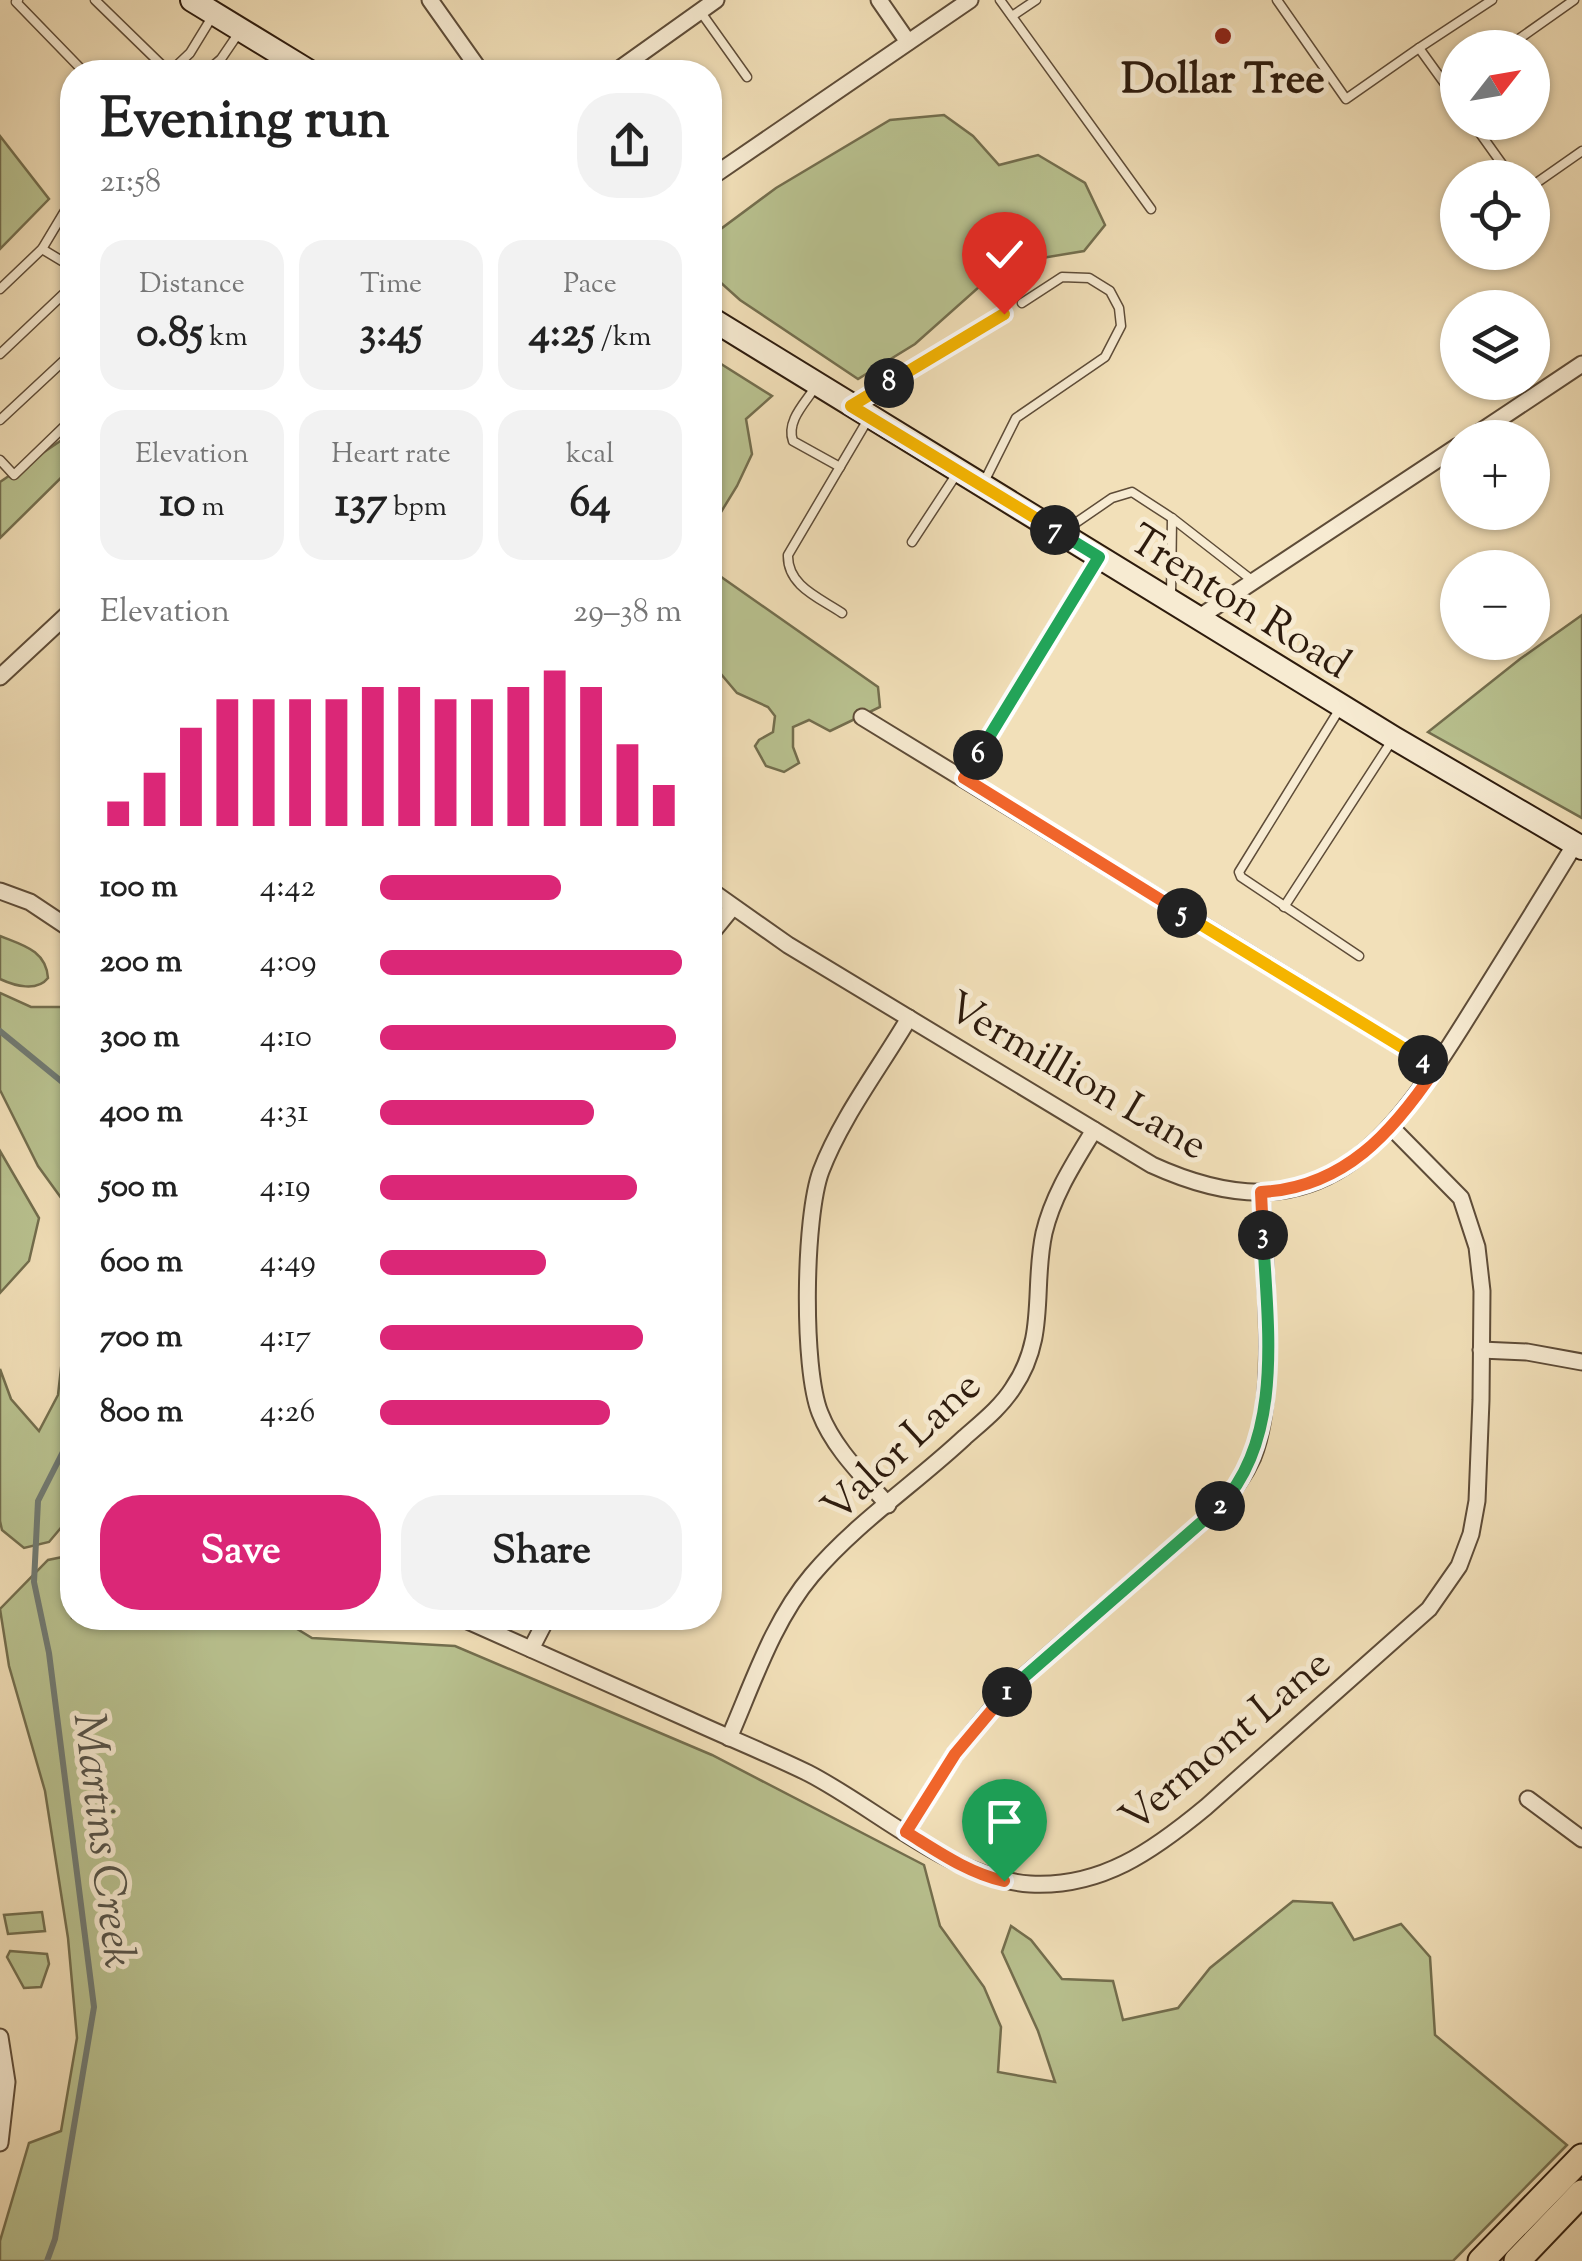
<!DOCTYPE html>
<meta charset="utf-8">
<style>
:root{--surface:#fff;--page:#f2f2f2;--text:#222;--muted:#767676;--accent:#db2777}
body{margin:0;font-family:"Sorts Mill Goudy",serif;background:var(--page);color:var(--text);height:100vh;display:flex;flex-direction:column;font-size:38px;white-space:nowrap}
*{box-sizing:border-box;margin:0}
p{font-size:32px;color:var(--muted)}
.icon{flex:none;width:55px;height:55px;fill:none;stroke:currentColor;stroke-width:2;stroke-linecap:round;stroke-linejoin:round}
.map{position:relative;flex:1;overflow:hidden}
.details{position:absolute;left:60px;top:60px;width:662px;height:1570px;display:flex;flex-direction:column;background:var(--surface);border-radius:40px;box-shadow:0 2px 8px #0004}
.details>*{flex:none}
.needle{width:65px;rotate:59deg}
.controls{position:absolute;left:1440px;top:30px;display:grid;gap:20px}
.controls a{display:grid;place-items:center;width:110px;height:110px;border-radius:50%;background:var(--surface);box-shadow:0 2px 8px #0004;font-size:50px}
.pin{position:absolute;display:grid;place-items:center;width:85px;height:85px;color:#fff;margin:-102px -42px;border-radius:50% 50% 50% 0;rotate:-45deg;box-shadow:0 0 10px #0007}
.pin .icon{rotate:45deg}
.km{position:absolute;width:50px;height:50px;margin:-25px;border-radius:50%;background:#222;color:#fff;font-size:28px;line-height:50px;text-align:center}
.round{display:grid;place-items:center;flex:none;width:105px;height:105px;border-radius:40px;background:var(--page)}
.headline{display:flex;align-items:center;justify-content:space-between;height:170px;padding:0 40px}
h1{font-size:55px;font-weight:700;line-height:75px}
.stats{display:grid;grid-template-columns:repeat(3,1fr);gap:15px;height:170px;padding:10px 40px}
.stats div{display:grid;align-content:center;border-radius:25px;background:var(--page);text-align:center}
.stats b{font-size:42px;font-weight:700}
.stats small{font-size:28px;font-weight:400}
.stats p{font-size:28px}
.chart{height:280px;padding:20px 40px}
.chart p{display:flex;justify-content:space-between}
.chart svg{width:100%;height:180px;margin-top:10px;stroke:var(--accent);stroke-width:6}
.primary-button{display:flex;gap:20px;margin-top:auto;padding:20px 40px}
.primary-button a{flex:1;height:115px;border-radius:40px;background:var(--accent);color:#fff;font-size:40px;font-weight:700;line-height:115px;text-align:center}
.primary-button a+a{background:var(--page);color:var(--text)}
ul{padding:0 40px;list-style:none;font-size:32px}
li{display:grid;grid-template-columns:160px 120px 1fr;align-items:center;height:75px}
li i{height:25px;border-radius:12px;background:var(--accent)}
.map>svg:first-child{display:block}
.green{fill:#b9c290;stroke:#736e4e;stroke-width:2.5}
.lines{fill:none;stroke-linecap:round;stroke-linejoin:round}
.stream{stroke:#717b74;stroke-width:6}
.lane-casing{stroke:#5e4c38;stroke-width:11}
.street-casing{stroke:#5e4c38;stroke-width:19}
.secondary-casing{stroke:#2d1b0d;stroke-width:26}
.primary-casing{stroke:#2d1b0d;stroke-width:29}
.lane{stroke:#f7ebd2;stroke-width:8}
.street{stroke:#f7ebd2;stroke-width:15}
.secondary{stroke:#f7ebd2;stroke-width:22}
.primary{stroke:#f2e0b9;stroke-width:25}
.split-1-casing{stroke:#fff;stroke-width:20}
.split-2-casing{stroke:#fff;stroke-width:20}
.split-3-casing{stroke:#fff;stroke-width:20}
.split-4-casing{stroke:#fff;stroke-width:20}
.split-5-casing{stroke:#fff;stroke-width:20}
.split-6-casing{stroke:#fff;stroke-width:20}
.split-7-casing{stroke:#fff;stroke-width:20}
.split-8-casing{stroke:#fff;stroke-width:20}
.split-9-casing{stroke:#fff;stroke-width:20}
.split-1{stroke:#f0652b;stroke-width:12}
.split-2{stroke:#22a559;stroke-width:12}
.split-3{stroke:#22a559;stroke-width:12}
.split-4{stroke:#f0652b;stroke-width:12}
.split-5{stroke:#f5b400;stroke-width:12}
.split-6{stroke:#f0652b;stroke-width:12}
.split-7{stroke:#22a559;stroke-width:12}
.split-8{stroke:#f5b400;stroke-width:12}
.split-9{stroke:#f5b400;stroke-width:12}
.poi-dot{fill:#8f2418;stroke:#f7ebd2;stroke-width:4}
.labels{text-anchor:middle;stroke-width:10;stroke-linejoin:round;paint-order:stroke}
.poi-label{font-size:42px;font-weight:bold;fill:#2d1b0d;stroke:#f7ebd2}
.street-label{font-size:42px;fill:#2d1b0d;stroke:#f7ebd2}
.water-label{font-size:45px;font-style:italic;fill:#555349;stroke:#f7ebd2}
</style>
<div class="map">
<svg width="1582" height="2261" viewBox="0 0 1582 2261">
<rect width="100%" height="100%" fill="#f2e0b9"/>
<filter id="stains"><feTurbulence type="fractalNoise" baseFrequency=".002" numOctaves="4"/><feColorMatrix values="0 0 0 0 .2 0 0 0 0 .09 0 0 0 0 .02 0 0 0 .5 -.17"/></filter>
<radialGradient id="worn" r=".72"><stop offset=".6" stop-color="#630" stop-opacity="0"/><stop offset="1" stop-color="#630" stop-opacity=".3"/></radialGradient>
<!-- green -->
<g class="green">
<polygon points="944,115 973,136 999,165 1038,155 1085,183 1105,225 1084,251 1036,259 989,278 915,344 858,379 740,300 710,273 710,237 776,188 890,120"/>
<polygon points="0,136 49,199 0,249"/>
<polygon points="710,357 772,396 746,419 752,454 737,486 710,530"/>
<polygon points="72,433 72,467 0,538 0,482"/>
<polygon points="710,542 717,574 878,687 880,707 830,731 809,720 793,727 793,747 799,763 784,772 766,766 755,746 759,740 773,732 775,716 768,707 737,693 710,661"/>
<polygon points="1582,615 1582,818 1428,732 1520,659"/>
<path d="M0,936C22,945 46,950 48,978C37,992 15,986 0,979Z"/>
<polygon points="0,993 31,1007 72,1007 72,1213 38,1166 0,1090"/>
<polygon points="0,1151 39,1218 29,1261 0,1293"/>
<polygon points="72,1313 70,1517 49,1542 24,1548 2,1530 0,1521 0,1369 11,1399 39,1431 58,1395 66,1324"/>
<polygon points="72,1555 72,1618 279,1618 312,1638 455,1646 712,1755 924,1865 940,1926 984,1987 1001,2027 998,2072 1055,2082 1038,2031 1002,1952 1011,1926 1031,1940 1062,1979 1113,1981 1123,2020 1178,2008 1210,1968 1293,1901 1332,1903 1354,1940 1401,1924 1430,1957 1435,2035 1567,2145 1453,2261 0,2261 0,2241 29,2143 61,2131 77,2038 68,1938 45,1791 9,1666 0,1609 48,1560"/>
<polygon points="42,1912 45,1931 8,1934 4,1915"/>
<polygon points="10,1951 47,1954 49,1964 41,1987 24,1988 7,1957"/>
</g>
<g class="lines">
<!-- stream -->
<g class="stream">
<polyline points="0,1031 72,1090"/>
<polyline points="47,2261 55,2239 94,2007 49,1653 34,1582 38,1501 72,1434"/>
</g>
<!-- lane casing -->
<g class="lane-casing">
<g id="lane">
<polyline points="18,0 16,2 84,72"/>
<polyline points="95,0 169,72"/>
<polyline points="1000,0 1151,209"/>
<polyline points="1277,0 1346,99 1419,48 1458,102"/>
<polyline points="700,11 747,77"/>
<polyline points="1012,16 1036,0"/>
<polyline points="1419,48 1492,0"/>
<polyline points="1506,48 1574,0"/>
<polyline points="170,72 190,53 212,17"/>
<polyline points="206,72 221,59 238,34"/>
<polyline points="1472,122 1512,178"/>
<polyline points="1532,186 1582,151"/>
<polyline points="42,249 72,267"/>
<polyline points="0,289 42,249 72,199"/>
<polyline points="0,354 72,286"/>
<path d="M814,389C804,404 786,422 793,441L840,467"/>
<polyline points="858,402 1004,314"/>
<polyline points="0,420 72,353"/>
<polyline points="0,460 14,475 72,419"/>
<polyline points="984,482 1016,418 1105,357 1121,326 1119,308 1110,291 1089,278 1062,277 1022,303"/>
<polyline points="1064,531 1112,498 1132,492 1172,518 1253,581"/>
<polyline points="912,542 956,475"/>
<polyline points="1171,597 1172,518"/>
<path d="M842,613C820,598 787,586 788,555L867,421"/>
<polyline points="1339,710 1239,872 1241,877 1359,956"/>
<polyline points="1284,907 1391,742"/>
</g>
</g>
<!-- street casing -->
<g class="street-casing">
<g id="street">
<polyline points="430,0 481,72"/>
<polyline points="879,0 908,42"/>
<polyline points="615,72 716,0"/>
<polyline points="710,178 970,0"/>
<polyline points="1471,438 1582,364"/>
<polyline points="1198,618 1458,446"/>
<polyline points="0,677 72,610"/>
<polyline points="862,717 1436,1068"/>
<polyline points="964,778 1099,557"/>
<path d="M710,890L788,945L1152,1165C1321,1242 1389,1144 1471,1012C1506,956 1541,900 1575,844"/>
<polyline points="0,891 30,902 72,930"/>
<polyline points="710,935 732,908"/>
<polyline points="1481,1350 1527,1352 1582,1362"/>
<path d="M888,1505C864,1477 834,1449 820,1413C802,1368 804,1217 821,1171C841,1118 881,1066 909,1018"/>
<path d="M461,1618C537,1652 613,1686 690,1720C729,1738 769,1754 808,1773C878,1809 950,1878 1030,1884C1101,1888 1153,1851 1206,1807L1429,1609L1459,1566L1471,1534L1477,1501L1481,1400L1482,1291L1477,1247L1461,1198L1392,1128"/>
<polyline points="531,1649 547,1618"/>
<path d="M729,1738C753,1683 773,1621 812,1575C856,1523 916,1483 965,1437C982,1422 1001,1407 1013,1388C1048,1337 1032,1289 1044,1233C1053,1195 1074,1163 1094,1130"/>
<polyline points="1528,1799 1582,1839"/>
<path d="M906,1832L955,1754L1005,1693L1217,1509C1232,1493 1244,1477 1253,1457C1278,1396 1264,1261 1261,1192"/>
<polyline points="0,2037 7,2082 0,2143"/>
</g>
</g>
<!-- secondary casing -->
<g class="secondary-casing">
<g id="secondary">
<polyline points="192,0 310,72"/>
<polyline points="710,318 1394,738 1582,848"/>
</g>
</g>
<!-- primary casing -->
<g class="primary-casing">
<g id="primary">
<polyline points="1481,2261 1582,2157"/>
<polyline points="1517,2261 1582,2193"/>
</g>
</g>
<!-- lane -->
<use href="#lane" class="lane"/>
<!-- street -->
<use href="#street" class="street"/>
<!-- secondary -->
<use href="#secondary" class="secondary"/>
<!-- primary -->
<use href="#primary" class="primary"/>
</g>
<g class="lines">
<!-- split-1 casing -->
<g class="split-1-casing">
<path id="split-1" d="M1004,1881C968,1873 937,1851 906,1832L955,1754L1007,1692"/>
</g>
<!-- split-2 casing -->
<g class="split-2-casing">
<polyline id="split-2" points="1007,1692 1220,1506"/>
</g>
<!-- split-3 casing -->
<g class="split-3-casing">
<path id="split-3" d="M1220,1506C1285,1437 1267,1323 1263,1235"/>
</g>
<!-- split-4 casing -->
<g class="split-4-casing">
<path id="split-4" d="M1263,1235L1261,1192C1344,1188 1393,1132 1436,1068L1423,1060"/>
</g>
<!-- split-5 casing -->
<g class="split-5-casing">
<polyline id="split-5" points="1182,913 1423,1060"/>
</g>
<!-- split-6 casing -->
<g class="split-6-casing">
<polyline id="split-6" points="978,755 964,778 1182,913"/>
</g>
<!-- split-7 casing -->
<g class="split-7-casing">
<polyline id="split-7" points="978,755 1099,557 1055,530"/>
</g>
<!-- split-8 casing -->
<g class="split-8-casing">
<polyline id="split-8" points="889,383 851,406 1055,530"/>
</g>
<!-- split-9 casing -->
<g class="split-9-casing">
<polyline id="split-9" points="889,383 1004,314"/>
</g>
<!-- split-1 -->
<use href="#split-1" class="split-1"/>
<!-- split-2 -->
<use href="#split-2" class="split-2"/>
<!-- split-3 -->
<use href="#split-3" class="split-3"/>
<!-- split-4 -->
<use href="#split-4" class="split-4"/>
<!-- split-5 -->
<use href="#split-5" class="split-5"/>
<!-- split-6 -->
<use href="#split-6" class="split-6"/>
<!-- split-7 -->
<use href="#split-7" class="split-7"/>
<!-- split-8 -->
<use href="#split-8" class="split-8"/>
<!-- split-9 -->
<use href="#split-9" class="split-9"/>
</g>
<!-- markers -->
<circle class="poi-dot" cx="1223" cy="36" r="10"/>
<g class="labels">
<!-- poi labels -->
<g class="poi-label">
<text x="1223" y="92">Dollar Tree</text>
</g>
<!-- street labels -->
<g class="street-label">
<text transform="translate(1241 600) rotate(32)" y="15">Trenton Road</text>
<text transform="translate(1078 1074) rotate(30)" y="15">Vermillion Lane</text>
<text transform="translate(900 1445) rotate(-43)" y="15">Valor Lane</text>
<text transform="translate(1224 1739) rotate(-40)" y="15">Vermont Lane</text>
</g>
<!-- water labels -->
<g class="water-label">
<text transform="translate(106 1840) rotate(83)" y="16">Martins Creek</text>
</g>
</g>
<rect width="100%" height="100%" filter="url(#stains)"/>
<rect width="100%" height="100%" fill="url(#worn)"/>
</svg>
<div class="controls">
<a><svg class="needle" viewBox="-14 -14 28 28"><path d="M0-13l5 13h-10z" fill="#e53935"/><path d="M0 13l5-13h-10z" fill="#767676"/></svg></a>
<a><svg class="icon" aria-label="locate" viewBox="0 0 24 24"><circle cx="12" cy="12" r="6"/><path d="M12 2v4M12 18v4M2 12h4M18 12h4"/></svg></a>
<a><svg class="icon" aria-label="layers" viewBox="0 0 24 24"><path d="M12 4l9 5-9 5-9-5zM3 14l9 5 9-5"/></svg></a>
<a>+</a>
<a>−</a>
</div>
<div class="pin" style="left:1004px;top:1881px;background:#1e9e55"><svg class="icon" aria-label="arrive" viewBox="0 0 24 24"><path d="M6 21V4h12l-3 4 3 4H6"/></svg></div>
<div class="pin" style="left:1004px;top:314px;background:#d93025"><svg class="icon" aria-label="check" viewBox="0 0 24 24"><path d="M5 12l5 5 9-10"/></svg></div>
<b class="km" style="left:1007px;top:1692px">1</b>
<b class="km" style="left:1220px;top:1506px">2</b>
<b class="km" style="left:1263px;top:1235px">3</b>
<b class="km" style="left:1423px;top:1060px">4</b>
<b class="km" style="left:1182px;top:913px">5</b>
<b class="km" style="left:978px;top:755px">6</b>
<b class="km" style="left:1055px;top:530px">7</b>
<b class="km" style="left:889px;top:383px">8</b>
<section class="details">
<div class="headline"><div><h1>Evening run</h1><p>21:58</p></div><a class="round"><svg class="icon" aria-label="share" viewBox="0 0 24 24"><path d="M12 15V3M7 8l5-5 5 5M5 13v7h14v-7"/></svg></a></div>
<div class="stats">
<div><p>Distance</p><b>0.85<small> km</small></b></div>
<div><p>Time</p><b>3:45</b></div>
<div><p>Pace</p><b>4:25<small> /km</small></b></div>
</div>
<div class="stats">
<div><p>Elevation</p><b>10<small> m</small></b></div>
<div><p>Heart rate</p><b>137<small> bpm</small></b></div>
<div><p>kcal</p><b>64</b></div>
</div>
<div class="chart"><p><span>Elevation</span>29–38 m</p>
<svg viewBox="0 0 160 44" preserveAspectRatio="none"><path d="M5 44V38M15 44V31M25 44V20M35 44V13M45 44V13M55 44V13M65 44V13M75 44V10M85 44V10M95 44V13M105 44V13M115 44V10M125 44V6M135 44V10M145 44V24M155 44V34"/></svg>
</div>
<ul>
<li><b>100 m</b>4:42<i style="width:60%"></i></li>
<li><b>200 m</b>4:09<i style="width:100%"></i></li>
<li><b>300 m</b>4:10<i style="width:98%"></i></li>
<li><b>400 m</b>4:31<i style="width:71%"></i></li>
<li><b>500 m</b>4:19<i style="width:85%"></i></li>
<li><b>600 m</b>4:49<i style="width:55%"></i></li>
<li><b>700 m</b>4:17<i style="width:87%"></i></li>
<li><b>800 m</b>4:26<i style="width:76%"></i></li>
</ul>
<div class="primary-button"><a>Save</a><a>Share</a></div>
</section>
</div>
